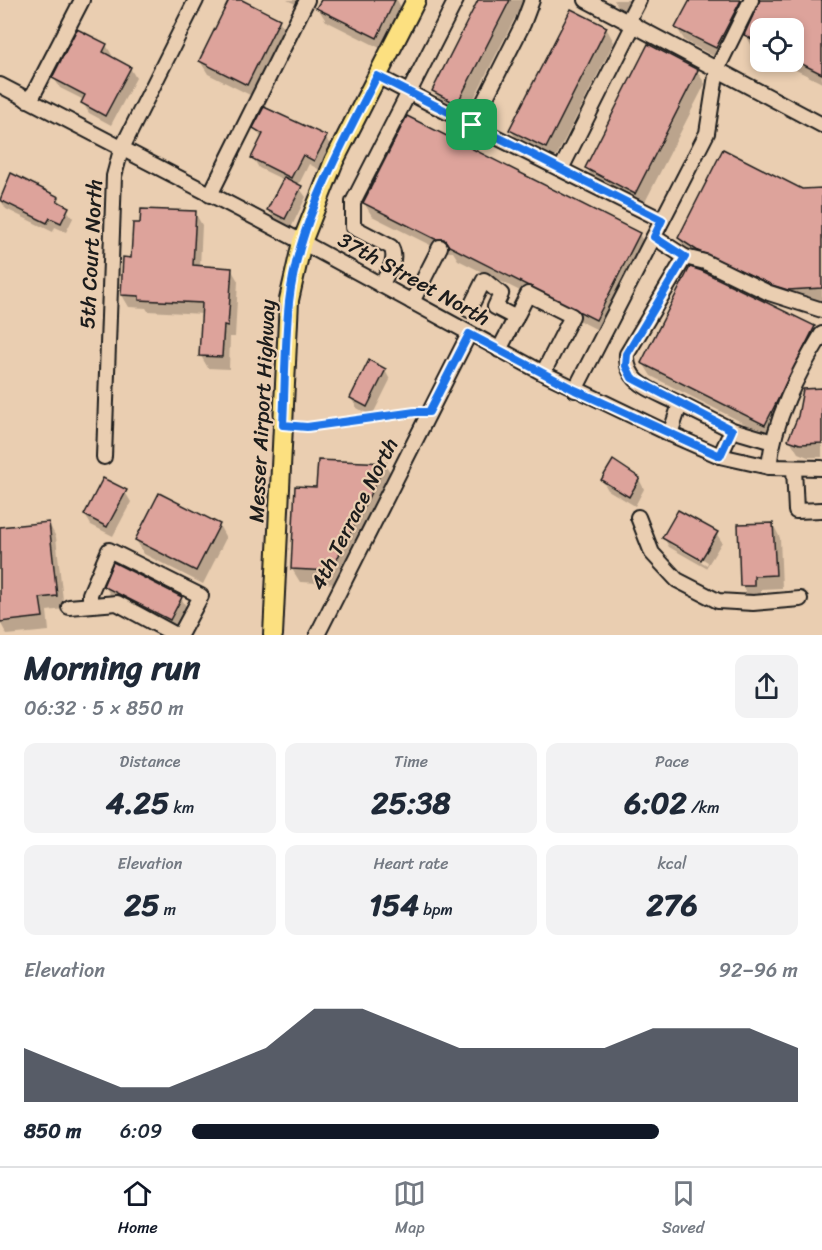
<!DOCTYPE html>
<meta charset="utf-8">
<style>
:root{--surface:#fff;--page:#f2f2f3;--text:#1f2937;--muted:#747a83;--line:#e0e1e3;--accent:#111827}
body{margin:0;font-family:Sriracha,sans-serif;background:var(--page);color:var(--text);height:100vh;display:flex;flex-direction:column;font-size:22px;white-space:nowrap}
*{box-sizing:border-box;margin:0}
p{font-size:20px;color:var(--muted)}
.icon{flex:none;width:33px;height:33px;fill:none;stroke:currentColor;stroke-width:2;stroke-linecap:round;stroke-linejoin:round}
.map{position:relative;height:635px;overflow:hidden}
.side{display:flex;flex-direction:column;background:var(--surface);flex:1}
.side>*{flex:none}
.tools{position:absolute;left:750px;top:18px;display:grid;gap:12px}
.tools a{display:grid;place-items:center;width:54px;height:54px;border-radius:12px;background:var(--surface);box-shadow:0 3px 9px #0003;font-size:30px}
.pin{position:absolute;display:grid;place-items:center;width:51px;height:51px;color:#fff;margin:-26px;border-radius:12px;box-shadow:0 3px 9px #0006}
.round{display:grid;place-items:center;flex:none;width:63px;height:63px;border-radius:12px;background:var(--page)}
.headline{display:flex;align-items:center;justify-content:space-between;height:102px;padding:0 24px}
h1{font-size:33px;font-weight:800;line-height:45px}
.stats{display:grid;grid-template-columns:repeat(3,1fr);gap:9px;height:102px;padding:6px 24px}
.stats div{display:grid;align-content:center;border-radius:12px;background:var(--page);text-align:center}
.stats b{font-size:30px;font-weight:800}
.stats small{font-size:16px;font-weight:400}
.stats p{font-size:16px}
.chart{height:168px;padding:12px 24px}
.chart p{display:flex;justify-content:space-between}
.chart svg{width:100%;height:108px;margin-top:6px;fill:var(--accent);opacity:.7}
ul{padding:0 24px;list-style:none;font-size:20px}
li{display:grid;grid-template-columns:96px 72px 1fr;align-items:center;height:45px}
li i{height:15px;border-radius:8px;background:var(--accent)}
.tab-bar{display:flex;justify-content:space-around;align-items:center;height:84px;border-top:2px solid var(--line);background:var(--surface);font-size:16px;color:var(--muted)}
.tab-bar a{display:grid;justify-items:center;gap:3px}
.tab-bar .active{color:var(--accent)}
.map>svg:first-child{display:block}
.shadow{fill:#0003;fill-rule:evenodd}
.building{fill:#dda39b;stroke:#1c1c1c;stroke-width:1.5}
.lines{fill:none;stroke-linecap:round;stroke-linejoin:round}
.minor-casing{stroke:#1c1c1c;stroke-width:18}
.major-casing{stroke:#1c1c1c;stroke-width:22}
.path{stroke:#1c1c1c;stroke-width:2;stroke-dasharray:6 4.5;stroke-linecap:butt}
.minor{stroke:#eaceb1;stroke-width:14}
.major{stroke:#fce080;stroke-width:18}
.route-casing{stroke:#fff;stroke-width:12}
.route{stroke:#1a73e8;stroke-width:8}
.labels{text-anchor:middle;stroke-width:4.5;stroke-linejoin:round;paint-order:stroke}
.street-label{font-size:21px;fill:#1c1c1c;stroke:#eaceb1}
</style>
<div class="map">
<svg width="822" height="635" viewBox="0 0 822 635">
<rect width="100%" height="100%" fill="#eaceb1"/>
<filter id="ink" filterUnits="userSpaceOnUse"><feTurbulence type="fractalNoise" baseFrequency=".0167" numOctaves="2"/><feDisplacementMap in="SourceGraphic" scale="12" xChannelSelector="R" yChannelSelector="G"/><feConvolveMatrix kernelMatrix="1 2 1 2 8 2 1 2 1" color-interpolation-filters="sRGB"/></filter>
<g filter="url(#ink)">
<!-- shadow -->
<g class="shadow">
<polygon points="231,0 239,0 279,20 286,33 254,97 208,74 200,61"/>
<polygon points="287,0 311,0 306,9"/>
<polygon points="322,0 397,0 403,11 384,50 326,21 318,8"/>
<polygon points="480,0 524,0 465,116 442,104 434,91"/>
<polygon points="614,0 635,0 628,13 619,9"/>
<polygon points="691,0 822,0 822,83 780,62 794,62 794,28 760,28 760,52 753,48 746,35 760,3 750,9 723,61 685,41 677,28"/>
<polygon points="606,28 614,42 554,161 519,143 511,130"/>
<polygon points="106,45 112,55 110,58 130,68 136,78 111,125 89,113 83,103 84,100 60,88 54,78"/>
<polygon points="697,71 705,84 643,206 595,182 587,168"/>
<polygon points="255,128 326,138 331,147 320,170 309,164 298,186 306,197 291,228 275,220 269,210 284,180 259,168 253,158 262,139"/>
<polygon points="12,175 58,198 73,218 66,232 55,227 53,232 6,209 0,199"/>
<polygon points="822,189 822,301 797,303 687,252 679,238 801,190"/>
<polygon points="364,203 639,234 647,248 604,333 458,260 453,252 444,252 372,216"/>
<polygon points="195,213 202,225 200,267 231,269 238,281 235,337 230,337 229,369 208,368 201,356 203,314 148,311 146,308 129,307 122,295 132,259"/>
<polygon points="814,327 822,341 773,438 651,376 643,363"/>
<polygon points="385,370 390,380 372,416 357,408 351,398"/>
<polygon points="822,389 822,457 808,457 798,453 790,440"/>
<polygon points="385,464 393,477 338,584 300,582 292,569 318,488"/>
<polygon points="639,479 644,489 635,506 608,490 602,480"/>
<polygon points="125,492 131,502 113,536 91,525 85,515"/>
<polygon points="49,524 56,537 64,609 47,611 49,631 7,635 0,622 0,530"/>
<polygon points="773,524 780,538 782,588 761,589 761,599 750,599 742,586 739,526"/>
<polygon points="219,525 226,538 203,584 144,554 136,540"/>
<path d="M716,533L722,542L706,568L669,547L664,538ZM670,540L708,562L707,565L670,544Z"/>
<polygon points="105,586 181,598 189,611 178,633 113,600"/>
</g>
<!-- building -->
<g class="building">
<polygon points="229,0 242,0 280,19 247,85 199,61"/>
<polygon points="321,0 395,0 377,38 316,8"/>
<polygon points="478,0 510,0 457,104 432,91"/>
<polygon points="690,0 741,0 716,48 675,28"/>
<polygon points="760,0 822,0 822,74 794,60 794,28 760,28 760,43 744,35"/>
<polygon points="571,9 607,27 546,148 509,130"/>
<polygon points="77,29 107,44 103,52 131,67 105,116 81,103 85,95 52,78"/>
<polygon points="648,44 698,70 635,194 585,168"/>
<polygon points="264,107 327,136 314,161 303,155 291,178 251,158 263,134 253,128"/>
<polygon points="407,116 640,233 596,320 449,246 444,239 435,239 363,203"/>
<polygon points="723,149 802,189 822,188 822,288 788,290 772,285 698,251 678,238"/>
<polygon points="11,173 59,197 57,201 69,207 61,223 50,218 47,223 0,200"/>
<polygon points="284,177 302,186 285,219 267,210"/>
<polygon points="141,209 196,211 193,265 232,268 228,326 224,325 222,357 199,356 202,303 139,300 139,296 121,295 123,257 131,258 133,223 140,223"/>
<polygon points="690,267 702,271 815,326 765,425 641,363"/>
<polygon points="369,360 386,369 367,407 350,398"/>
<polygon points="822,388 822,443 800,444 788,440 798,416 803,389"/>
<polygon points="318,460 386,463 331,571 291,569 295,486 316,487"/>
<polygon points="613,460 640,478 629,497 601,480"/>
<polygon points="103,478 127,490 107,527 84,515"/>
<polygon points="159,493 220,524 196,571 135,540"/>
<polygon points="678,510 718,532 701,560 662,538"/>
<polygon points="49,522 57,596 40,598 43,617 0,622 0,527"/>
<polygon points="773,523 776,575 754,576 754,586 740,586 738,524"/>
<polygon points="113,562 182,597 170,620 103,586"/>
</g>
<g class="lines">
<!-- minor casing -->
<g class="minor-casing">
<g id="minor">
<polyline points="586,0 822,125"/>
<polyline points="628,21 639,0"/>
<polyline points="377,76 472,125 523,24 532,0"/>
<polyline points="0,85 302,242 543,373 670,434 720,456 769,467 822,468"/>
<polyline points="27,100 34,93 82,0"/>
<polyline points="472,125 662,220"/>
<polyline points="561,169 634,24"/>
<polyline points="210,195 307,0"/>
<polyline points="654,237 685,257"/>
<path d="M381,285C388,272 398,260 391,247L353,227V202L456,0"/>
<polyline points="412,302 440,247"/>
<polyline points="469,310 484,280 501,294 495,307 516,318"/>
<polyline points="499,350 528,294 572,316 543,373"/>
<polyline points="575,390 707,133 717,69 751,0"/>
<polyline points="680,404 732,430 720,456"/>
<polyline points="732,430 773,442"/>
<path d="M670,434L680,404C656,391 625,385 627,354L685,257L705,262L769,293L822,310"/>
<polyline points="104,457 114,176 121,150 196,0"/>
<path d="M769,467C774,419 797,375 822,334"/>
<polyline points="794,468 796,511 822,510"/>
<polyline points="638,517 652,553 677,580 718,601 753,603 800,599"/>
<polyline points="90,604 90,594 109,550 201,596 180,635"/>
<polyline points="69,607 117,603 176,635"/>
<polyline points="317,635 469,334"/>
</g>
</g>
<!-- major casing -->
<g class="major-casing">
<polyline id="major" points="273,635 289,300 302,242 334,161 416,0"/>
</g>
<!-- path -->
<polyline class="path" points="298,426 417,412"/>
<!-- minor -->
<use href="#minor" class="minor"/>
<!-- major -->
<use href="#major" class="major"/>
</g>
</g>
<g class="lines" filter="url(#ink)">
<!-- route casing -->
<g class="route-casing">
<path id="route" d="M377,76L662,220L654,237L685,257L627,354L626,366L632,378L732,430L720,456L575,390L469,334L429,412H415L307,427L283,425C285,384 285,342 289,302C298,222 341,147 377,76Z"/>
</g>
<!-- route -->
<use href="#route" class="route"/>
</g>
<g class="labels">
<!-- street labels -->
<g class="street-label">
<text transform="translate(91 254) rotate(-87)" y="7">5th Court North</text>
<text transform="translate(414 279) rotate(29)" y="7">37th Street North</text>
<text transform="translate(262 411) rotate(-87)" y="7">Messer Airport Highway</text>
<text transform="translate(354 514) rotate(-63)" y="7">4th Terrace North</text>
</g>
</g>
</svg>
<div class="tools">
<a><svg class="icon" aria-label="locate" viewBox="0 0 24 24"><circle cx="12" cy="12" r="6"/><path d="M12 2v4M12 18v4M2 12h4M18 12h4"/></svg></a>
</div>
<div class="pin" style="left:472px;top:125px;background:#1e9e55"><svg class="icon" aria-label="arrive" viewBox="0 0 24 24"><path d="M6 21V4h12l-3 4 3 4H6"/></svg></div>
</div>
<section class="side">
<div class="headline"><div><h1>Morning run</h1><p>06:32 · 5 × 850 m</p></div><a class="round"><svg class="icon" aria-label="share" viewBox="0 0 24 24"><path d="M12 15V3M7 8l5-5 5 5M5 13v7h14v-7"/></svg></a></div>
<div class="stats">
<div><p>Distance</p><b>4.25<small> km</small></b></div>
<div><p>Time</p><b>25:38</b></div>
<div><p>Pace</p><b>6:02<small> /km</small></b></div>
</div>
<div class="stats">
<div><p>Elevation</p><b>25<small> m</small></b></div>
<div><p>Heart rate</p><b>154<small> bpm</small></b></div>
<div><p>kcal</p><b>276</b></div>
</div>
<div class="chart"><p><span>Elevation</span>92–96 m</p>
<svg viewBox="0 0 160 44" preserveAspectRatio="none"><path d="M0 44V22L10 30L20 38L30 38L40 30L50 22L60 6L70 6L80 14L90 22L100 22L110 22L120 22L130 14L140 14L150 14L160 22V44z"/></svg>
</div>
<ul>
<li><b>850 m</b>6:09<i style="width:77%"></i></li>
</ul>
</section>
<nav class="tab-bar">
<a class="active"><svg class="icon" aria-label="home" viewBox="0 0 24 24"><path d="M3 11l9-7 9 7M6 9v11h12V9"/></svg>Home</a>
<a><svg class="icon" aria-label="map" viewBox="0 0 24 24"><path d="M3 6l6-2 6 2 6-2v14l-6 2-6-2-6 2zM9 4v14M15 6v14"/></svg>Map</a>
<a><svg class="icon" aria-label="saved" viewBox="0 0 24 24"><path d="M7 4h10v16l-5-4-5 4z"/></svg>Saved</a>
</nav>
